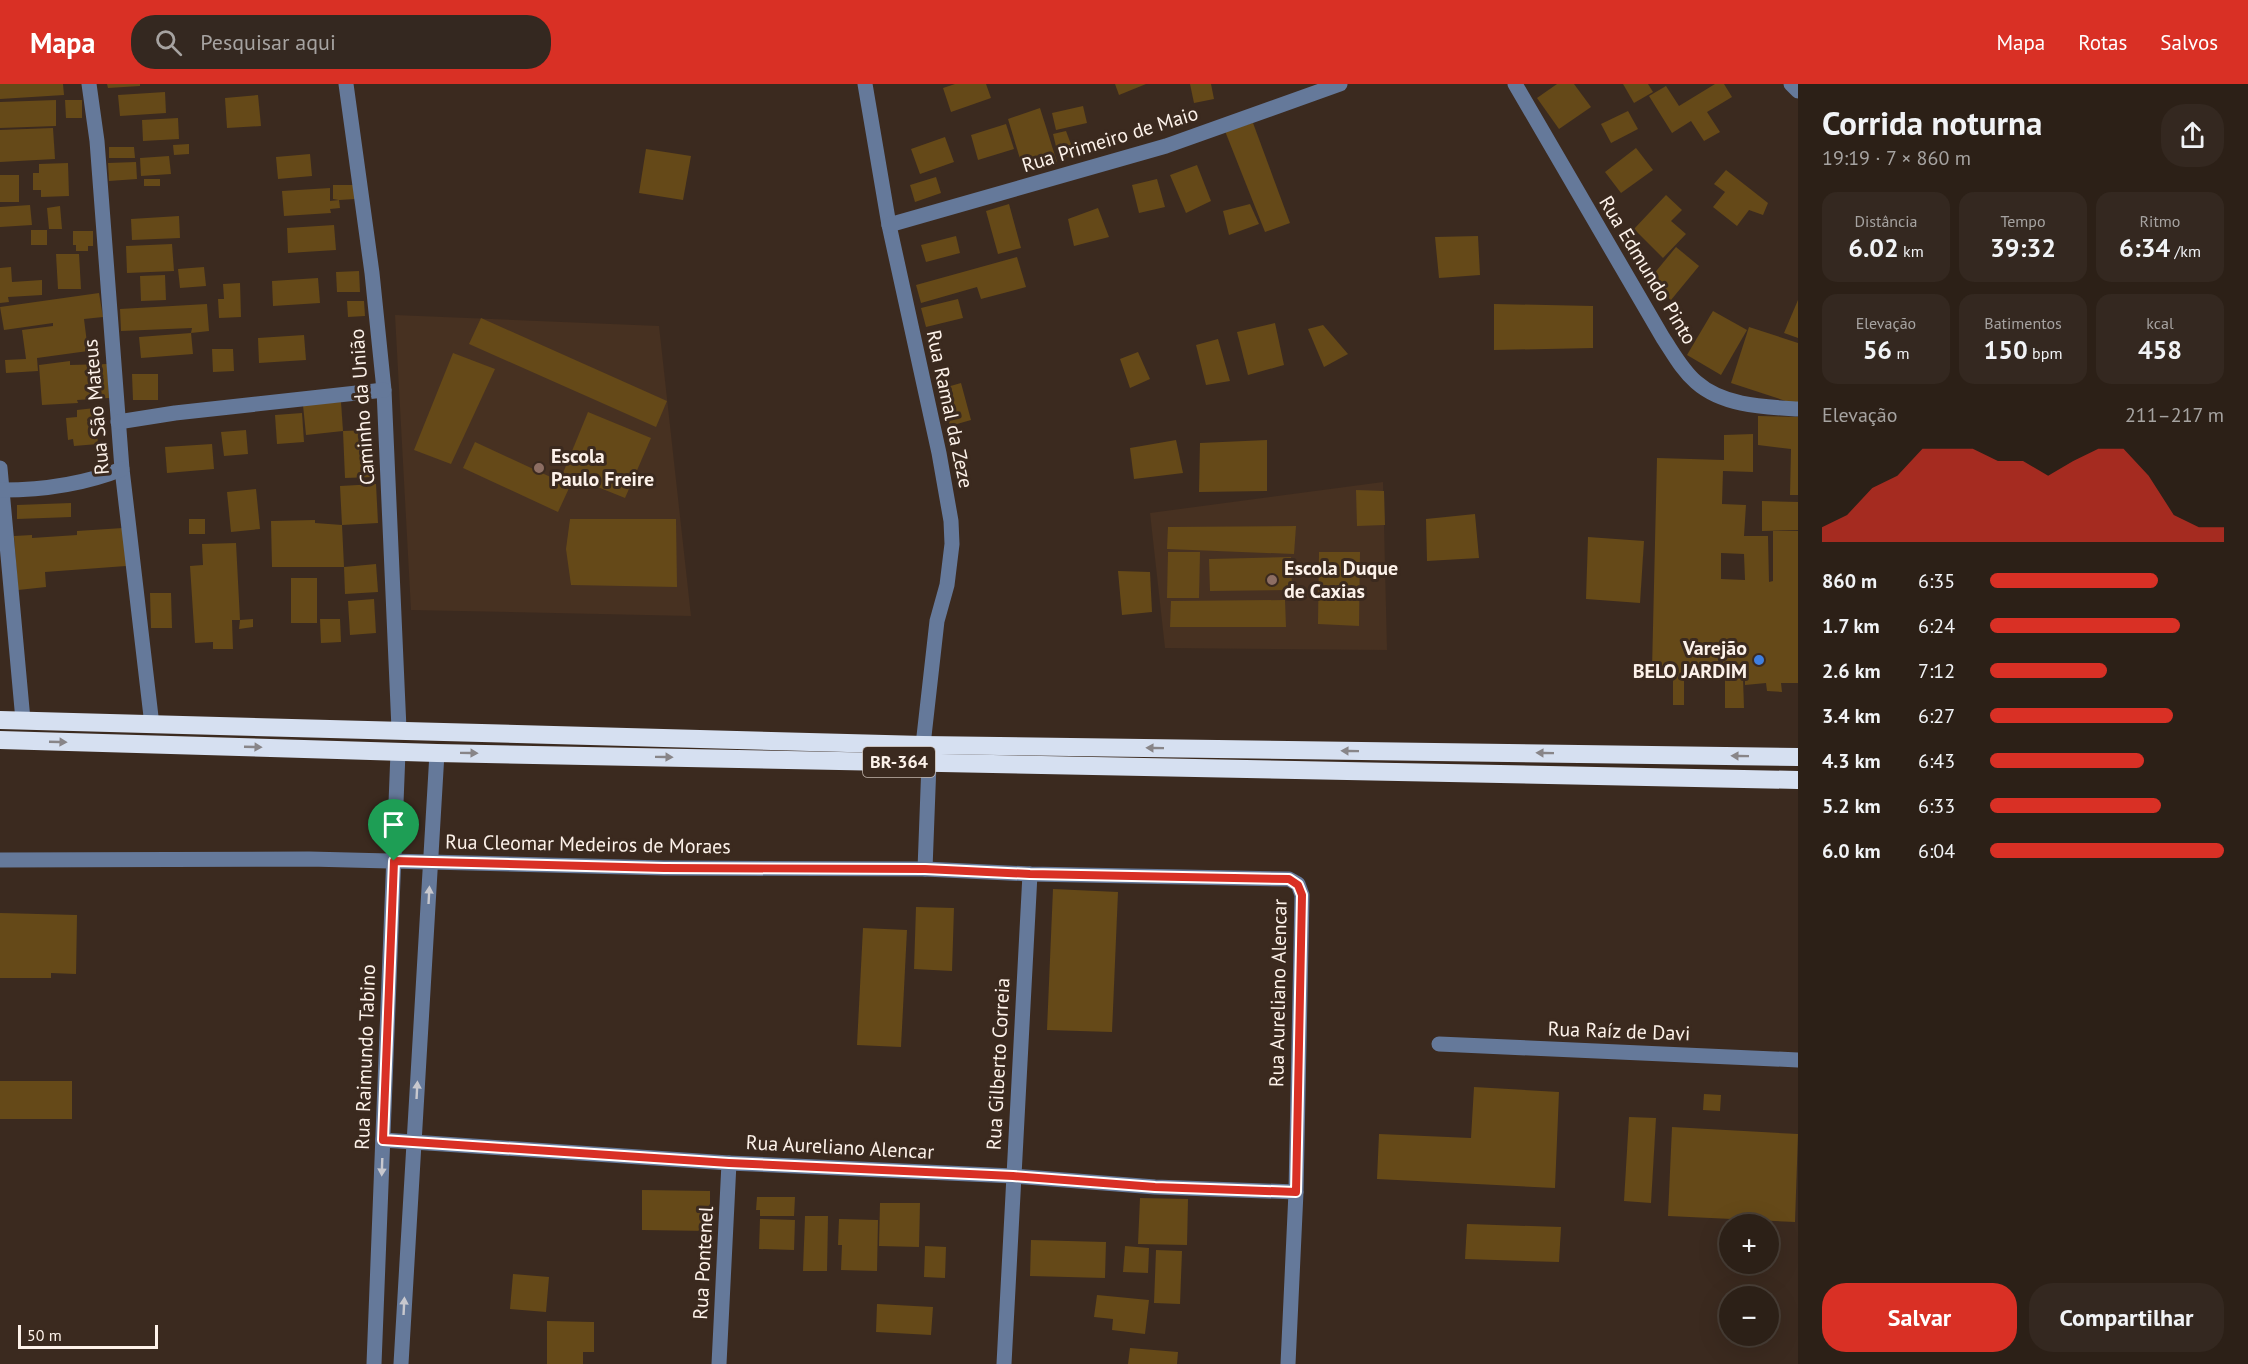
<!DOCTYPE html>
<html lang="pt">
<meta charset="utf-8">
<style>
:root{--surface:#2c2017;--page:#342820;--text:#f1f3f6;--muted:#a6a3a1;--line:#483e36;--accent:#d93025}
body{margin:0;font-family:"PT Sans",sans-serif;background:var(--page);color:var(--text);height:100vh;display:flex;flex-direction:column;font-size:22px;white-space:nowrap}
*{box-sizing:border-box;margin:0}
p{font-size:20px;color:var(--muted)}
.icon{flex:none;width:33px;height:33px;fill:none;stroke:currentColor;stroke-width:2;stroke-linecap:round;stroke-linejoin:round}
.map{position:relative;flex:1;overflow:hidden}
.side{display:flex;flex-direction:column;background:var(--surface);width:450px}
.side>*{flex:none}
.fabs{position:absolute;left:1719px;top:1130px;display:grid;gap:12px}
.fabs a{display:grid;place-items:center;width:60px;height:60px;border-radius:50%;background:var(--surface);box-shadow:0 6px 24px #0002,0 0 0 2px var(--line);font-size:30px}
.scale{position:absolute;left:18px;bottom:15px;width:140px;box-sizing:border-box;padding-left:6px;border:3px solid #fdf2ea;border-top:0;font-size:16px;line-height:21px;white-space:nowrap;color:#fdf2ea;-webkit-text-stroke:4px #3b2a1f;paint-order:stroke}
.pin{position:absolute;display:grid;place-items:center;width:51px;height:51px;color:#fff;margin:-62px -26px;border-radius:50% 50% 50% 0;rotate:-45deg;box-shadow:0 0 6px #0007}
.pin .icon{rotate:45deg}
.round{display:grid;place-items:center;flex:none;width:63px;height:63px;border-radius:24px;background:var(--page)}
.head{display:flex;align-items:center;justify-content:space-between;height:102px;padding:0 24px}
h1{font-size:33px;font-weight:700;line-height:45px}
.figures{display:grid;grid-template-columns:repeat(3,1fr);gap:9px;height:102px;padding:6px 24px}
.figures div{display:grid;align-content:center;border-radius:15px;background:var(--page);text-align:center}
.figures b{font-size:26px;font-weight:700}
.figures small{font-size:16px;font-weight:400}
.figures p{font-size:16px}
.chart{height:168px;padding:12px 24px}
.chart p{display:flex;justify-content:space-between}
.chart svg{width:100%;height:108px;margin-top:6px;fill:var(--accent);opacity:.7}
.primary-button{display:flex;gap:12px;margin-top:auto;padding:12px 24px}
.primary-button a{flex:1;height:69px;border-radius:24px;background:var(--accent);color:#fff;font-size:24px;font-weight:700;line-height:69px;text-align:center}
.primary-button a+a{background:var(--page);color:var(--text)}
ul{padding:0 24px;list-style:none;font-size:20px}
li{display:grid;grid-template-columns:96px 72px 1fr;align-items:center;height:45px}
li i{height:15px;border-radius:8px;background:var(--accent)}
header{display:flex;align-items:center;gap:36px;box-sizing:border-box;height:84px;padding:0 30px;background:var(--accent);color:#fff}
header strong{font-size:28px}
nav{display:flex;gap:33px;margin-inline-start:auto;font-size:21px}
.search{width:420px;height:54px;background:var(--page);display:flex;align-items:center;gap:15px;box-sizing:border-box;padding:0 21px;border-radius:24px;color:var(--muted);font-size:22px}
main{display:flex;flex:1;min-height:0}
.map>svg:first-child{display:block}
.built{fill:#473121}
.building{fill:#654918;fill-rule:evenodd}
.lines{fill:none;stroke-linecap:round;stroke-linejoin:round}
.minor{stroke:#65799a;stroke-width:15}
.highway{stroke:#d6e0f1;stroke-width:18}
.oneway{fill:#888588}
.oneway2{fill:#c8c8ce}
.route-casing{stroke:#fff;stroke-width:12}
.route{stroke:#d93025;stroke-width:8}
.education-dot{fill:#8d6e63;stroke:#3b2a1f;stroke-width:2}
.shop-dot{fill:#3f7fe0;stroke:#3b2a1f;stroke-width:2}
.labels{text-anchor:middle;stroke-width:6;stroke-linejoin:round;paint-order:stroke}
.shield{fill:#3b2a1f;stroke:#c3b6ad;stroke-width:1.5}
.shield-label{font-size:18px;font-weight:bold;fill:#fdf2ea}
.street-label{font-size:20px;fill:#fdf2ea;stroke:#3b2a1f}
.poi-label{font-size:20px;font-weight:bold;fill:#fdf2ea;stroke:#3b2a1f;text-anchor:start}
</style>
<header>
<strong>Mapa</strong>
<div class="search"><svg class="icon" aria-label="search" viewBox="0 0 24 24"><circle cx="10" cy="10" r="6"/><path d="M15 15l6 6"/></svg>Pesquisar aqui</div>
<nav><a>Mapa</a><a>Rotas</a><a>Salvos</a></nav>
</header>
<main>
<div class="map">
<svg width="1798" height="1280" viewBox="0 0 1798 1280">
<rect width="100%" height="100%" fill="#3b2a1f"/>
<!-- built -->
<g class="built">
<polygon points="395,231 659,242 691,532 411,526"/>
<polygon points="1383,398 1387,566 1165,564 1150,429"/>
</g>
<!-- building -->
<g class="building">
<polygon points="0,0 63,0 64,11 0,15"/>
<polygon points="107,0 140,0 140,2 108,4"/>
<polygon points="955,0 986,0 991,14 951,28 943,4"/>
<polygon points="1115,0 1146,0 1119,11"/>
<polygon points="1190,0 1211,0 1214,15 1194,19"/>
<polygon points="1557,0 1574,0 1591,23 1559,45 1537,14"/>
<polygon points="1623,0 1648,0 1653,8 1634,19"/>
<polygon points="1715,0 1724,0 1732,13 1707,28 1720,48 1704,57 1691,37 1672,49 1649,12 1666,2 1679,22"/>
<polygon points="165,8 166,29 120,32 118,11"/>
<polygon points="258,11 261,42 227,44 225,14"/>
<polygon points="56,16 56,42 0,44 0,18"/>
<polygon points="65,16 82,16 82,34 66,34"/>
<polygon points="1083,22 1087,39 1056,46 1052,29"/>
<polygon points="1040,24 1057,78 1024,88 1008,35"/>
<polygon points="1628,27 1638,45 1611,59 1601,40"/>
<polygon points="178,34 179,55 143,57 142,36"/>
<polygon points="1253,39 1290,139 1265,148 1225,47"/>
<polygon points="1006,40 1014,65 978,76 971,51"/>
<polygon points="53,44 55,75 0,78 0,46"/>
<polygon points="1066,47 1075,71 1059,75 1053,50"/>
<polygon points="945,53 954,78 920,90 911,65"/>
<polygon points="189,60 189,70 174,71 173,61"/>
<polygon points="109,63 134,63 135,74 109,74"/>
<polygon points="1636,64 1653,86 1621,109 1605,88"/>
<polygon points="646,65 691,72 683,116 639,109"/>
<polygon points="310,70 312,92 278,95 276,73"/>
<polygon points="169,72 171,90 141,92 140,74"/>
<polygon points="136,78 137,95 109,97 108,79"/>
<polygon points="68,79 69,112 41,113 41,106 33,106 33,89 39,89 39,80"/>
<polygon points="1197,81 1211,117 1186,129 1170,91"/>
<polygon points="1726,86 1768,119 1763,131 1749,126 1737,142 1713,123 1725,108 1714,100"/>
<rect x="0" y="91" width="19" height="27"/>
<polygon points="936,93 941,109 915,118 910,101"/>
<rect x="144" y="95" width="16" height="7"/>
<polygon points="1157,95 1165,123 1139,129 1132,101"/>
<polygon points="333,101 355,101 355,115 339,116 340,124 330,125 331,129 284,132 282,107 330,104 330,117 339,116 333,115"/>
<polygon points="1666,111 1682,126 1671,137 1686,150 1663,174 1634,145"/>
<polygon points="1009,120 1021,164 998,170 986,127"/>
<polygon points="1250,120 1259,140 1229,151 1223,127"/>
<polygon points="30,121 32,141 0,143 0,123"/>
<polygon points="60,122 62,145 49,145 47,124"/>
<polygon points="1098,124 1109,153 1074,162 1068,135"/>
<polygon points="179,132 180,154 132,156 131,135"/>
<polygon points="334,141 336,166 288,169 287,144"/>
<rect x="31" y="146" width="16" height="15"/>
<polygon points="73,147 93,147 93,162 88,162 88,167 76,167 76,161 73,161"/>
<polygon points="956,152 960,169 926,178 921,161"/>
<polygon points="1478,152 1480,191 1439,194 1435,153"/>
<polygon points="172,160 174,187 127,189 126,162"/>
<polygon points="1676,163 1699,182 1671,216 1648,197"/>
<polygon points="56,170 79,170 81,205 58,205"/>
<polygon points="1017,173 1026,203 981,215 977,203 921,219 916,201"/>
<polygon points="11,183 12,198 42,196 42,211 8,213 9,218 0,219 0,184"/>
<polygon points="204,183 206,202 180,204 178,185"/>
<polygon points="359,187 360,208 337,208 336,188"/>
<polygon points="165,191 166,216 141,217 140,192"/>
<polygon points="318,194 320,219 273,222 272,197"/>
<polygon points="240,199 241,233 219,234 218,215 224,215 223,200"/>
<polygon points="99,209 103,233 84,235 88,267 37,274 38,287 6,289 5,276 26,275 22,246 53,242 53,239 4,246 0,223"/>
<polygon points="958,215 963,234 926,243 921,224"/>
<polygon points="1798,216 1798,254 1784,249"/>
<polygon points="347,217 364,217 365,232 348,233"/>
<polygon points="207,220 209,247 191,249 192,244 121,247 120,225"/>
<polygon points="1494,220 1593,222 1593,264 1494,266"/>
<polygon points="1713,227 1747,246 1721,291 1687,271"/>
<polygon points="481,234 667,317 656,343 469,260"/>
<polygon points="1275,239 1284,281 1248,291 1237,248"/>
<polygon points="1323,241 1348,270 1324,283 1308,245"/>
<polygon points="1749,243 1798,259 1798,321 1731,299"/>
<polygon points="191,249 193,270 141,274 139,253"/>
<polygon points="304,251 306,276 259,279 258,254"/>
<polygon points="1218,255 1230,297 1206,301 1196,261"/>
<polygon points="212,265 233,265 234,287 213,288"/>
<polygon points="1138,268 1150,295 1130,304 1120,275"/>
<polygon points="453,269 495,285 451,380 414,366"/>
<polygon points="70,277 70,281 107,280 109,314 77,316 78,319 42,321 39,281"/>
<polygon points="132,290 158,290 158,316 133,316"/>
<polygon points="961,299 971,336 950,342 940,305"/>
<polygon points="341,318 343,347 306,351 303,321"/>
<polygon points="95,324 98,360 74,362 73,355 68,356 66,334 77,333 77,326"/>
<polygon points="588,328 651,354 625,414 563,389"/>
<polygon points="302,329 304,358 277,360 275,331"/>
<polygon points="1758,332 1798,333 1798,411 1790,411 1791,365 1758,361"/>
<polygon points="246,346 248,370 224,372 221,348"/>
<polygon points="371,346 374,393 345,394 343,347"/>
<path d="M1753,350V388L1723,387L1722,420L1746,421L1744,452H1768L1769,498L1773,497V447H1798V599H1781L1782,608L1767,607L1766,599L1745,601V589L1684,587V621H1673V587L1652,586L1657,374L1724,376V351ZM1721,469L1744,470L1745,496L1721,495Z"/>
<polygon points="1176,356 1183,389 1134,395 1130,364"/>
<polygon points="1267,356 1267,407 1199,408 1200,359"/>
<polygon points="475,358 570,402 558,428 463,384"/>
<polygon points="212,360 214,385 167,389 165,363"/>
<polygon points="376,400 378,439 342,441 344,483 272,483 271,437 315,436 315,439 342,441 340,402"/>
<polygon points="256,405 260,445 231,448 227,408"/>
<polygon points="1356,406 1384,407 1385,441 1357,442"/>
<polygon points="1762,417 1798,418 1798,446 1762,447"/>
<polygon points="71,419 71,433 17,435 17,421"/>
<polygon points="1475,430 1479,474 1427,477 1426,435"/>
<rect x="189" y="435" width="16" height="15"/>
<polygon points="570,435 676,435 677,503 571,501 566,465"/>
<polygon points="1296,442 1294,470 1167,465 1168,443"/>
<polygon points="123,444 126,482 45,488 46,503 18,506 14,452 32,451 32,454 77,451 77,447"/>
<polygon points="1588,453 1644,457 1640,519 1586,515"/>
<polygon points="236,459 240,536 232,536 233,565 213,565 213,558 195,559 190,482 203,481 202,460"/>
<polygon points="1168,468 1200,468 1199,514 1167,514"/>
<polygon points="1319,468 1360,468 1359,542 1318,540"/>
<polygon points="1291,473 1292,506 1210,507 1209,475"/>
<polygon points="376,480 378,508 345,510 344,483"/>
<polygon points="1118,487 1150,488 1152,528 1122,531"/>
<rect x="291" y="494" width="26" height="45"/>
<polygon points="150,509 171,509 172,544 151,544"/>
<polygon points="374,515 376,549 350,551 348,517"/>
<polygon points="1285,516 1286,543 1170,543 1171,517"/>
<polygon points="253,535 253,543 239,545 240,536"/>
<polygon points="320,535 340,535 341,558 321,559"/>
<polygon points="1725,594 1743,594 1744,624 1725,624"/>
<polygon points="1053,805 1118,808 1112,948 1047,946"/>
<polygon points="916,823 954,824 952,887 914,885"/>
<polygon points="0,829 77,831 76,890 51,889 51,894 0,894"/>
<polygon points="863,844 907,846 901,963 857,961"/>
<rect x="0" y="997" width="72" height="38"/>
<polygon points="1474,1003 1559,1008 1555,1104 1377,1095 1379,1050 1471,1054"/>
<polygon points="1704,1010 1721,1011 1720,1027 1703,1026"/>
<polygon points="1629,1033 1656,1034 1651,1119 1624,1117"/>
<polygon points="1672,1043 1798,1050 1795,1138 1668,1132"/>
<polygon points="642,1106 710,1107 710,1147 642,1146"/>
<polygon points="757,1113 795,1113 794,1132 760,1132 760,1126 756,1126"/>
<polygon points="1140,1114 1188,1115 1187,1161 1138,1160"/>
<polygon points="880,1119 920,1119 919,1163 879,1162"/>
<polygon points="805,1132 828,1132 827,1187 803,1187"/>
<polygon points="760,1135 795,1136 794,1166 759,1165"/>
<polygon points="839,1135 878,1136 877,1187 841,1186 842,1161 838,1161"/>
<polygon points="1467,1140 1561,1143 1559,1178 1465,1175"/>
<polygon points="1031,1156 1106,1158 1105,1194 1030,1192"/>
<polygon points="925,1162 946,1163 945,1194 924,1193"/>
<polygon points="1125,1162 1149,1164 1148,1189 1123,1188"/>
<polygon points="1156,1166 1182,1167 1180,1220 1154,1219"/>
<polygon points="513,1190 549,1193 546,1228 510,1225"/>
<polygon points="1097,1211 1149,1216 1145,1250 1112,1246 1113,1235 1094,1233"/>
<polygon points="877,1220 933,1223 931,1251 876,1248"/>
<polygon points="547,1237 594,1238 594,1268 583,1268 583,1280 547,1280"/>
<polygon points="1130,1264 1178,1268 1177,1280 1128,1280"/>
</g>
<g class="lines">
<!-- minor -->
<g class="minor">
<polyline points="89,0 97,57 122,385 152,641"/>
<polyline points="346,0 372,189 384,306 399,645"/>
<polyline points="865,0 889,141 939,369 951,437 952,460 947,501 937,537 923,661"/>
<path d="M1515,0L1663,254C1673,269 1682,286 1696,298C1723,322 1764,323 1798,325"/>
<polyline points="1791,0 1798,7"/>
<polyline points="889,141 1166,62 1340,0"/>
<polyline points="118,338 175,329 384,306"/>
<polyline points="0,384 23,636"/>
<path d="M2,406C44,406 82,401 122,385"/>
<polyline points="0,776 309,775 664,784 925,785 1030,790 1289,795 1298,800 1302,811 1296,1108 1288,1280"/>
<polyline points="925,785 929,679"/>
<polyline points="1439,960 1798,976"/>
<polyline points="383,1056 729,1079 1013,1092 1155,1103 1296,1108"/>
<polyline points="374,1280 398,668"/>
<polyline points="401,1280 437,669"/>
<polyline points="719,1280 729,1079"/>
<polyline points="1004,1280 1030,790"/>
</g>
<!-- highway -->
<g class="highway">
<polyline points="0,636 923,661 1798,673"/>
<polyline points="0,656 437,669 1798,696"/>
</g>
</g>
<!-- one-way arrows -->
<defs><path id="oneway-solid" d="M-6-.8H1V-3.2L6.5 0L1 3.2V.8H-6Z" transform="scale(1.5)"/></defs>
<g class="oneway">
<use href="#oneway-solid" transform="translate(58 658) rotate(2)"/>
<use href="#oneway-solid" transform="translate(253 663) rotate(2)"/>
<use href="#oneway-solid" transform="translate(1155 664) rotate(-179)"/>
<use href="#oneway-solid" transform="translate(1350 667) rotate(-179)"/>
<use href="#oneway-solid" transform="translate(469 669) rotate(1)"/>
<use href="#oneway-solid" transform="translate(1545 669) rotate(-179)"/>
<use href="#oneway-solid" transform="translate(1740 672) rotate(-179)"/>
<use href="#oneway-solid" transform="translate(664 673) rotate(1)"/>
</g>
<g class="oneway2">
<use href="#oneway-solid" transform="translate(429 811) rotate(-87)"/>
<use href="#oneway-solid" transform="translate(417 1006) rotate(-87)"/>
<use href="#oneway-solid" transform="translate(382 1083) rotate(92)"/>
<use href="#oneway-solid" transform="translate(404 1222) rotate(-87)"/>
</g>
<g class="lines">
<!-- route casing -->
<g class="route-casing">
<polygon id="route" points="394,777 664,784 925,785 1030,790 1289,795 1298,801 1302,811 1296,1108 1155,1103 1013,1092 729,1079 383,1056"/>
</g>
<!-- route -->
<use href="#route" class="route"/>
</g>
<!-- markers -->
<g class="education-dot">
<circle cx="539" cy="384" r="6"/>
<circle cx="1272" cy="496" r="6"/>
</g>
<circle class="shop-dot" cx="1759" cy="576" r="6"/>
<g class="labels">
<!-- shield labels -->
<rect class="shield" x="863" y="663" width="72" height="30" rx="4.5"/>
<g class="shield-label">
<text x="899" y="684">BR-364</text>
</g>
<!-- street labels -->
<g class="street-label">
<text transform="translate(1110 55) rotate(-17)" y="7">Rua Primeiro de Maio</text>
<text transform="translate(1648 186) rotate(59)" y="7">Rua Edmundo Pinto</text>
<text transform="translate(96 323) rotate(-95)" y="7">Rua São Mateus</text>
<text transform="translate(362 323) rotate(-94)" y="7">Caminho da União</text>
<text transform="translate(950 325) rotate(78)" y="7">Rua Ramal da Zeze</text>
<text transform="translate(588 760) rotate(1)" y="7">Rua Cleomar Medeiros de Moraes</text>
<text transform="translate(1278 909) rotate(-89)" y="7">Rua Aureliano Alencar</text>
<text transform="translate(1619 947) rotate(2)" y="7">Rua Raíz de Davi</text>
<text transform="translate(365 973) rotate(-88)" y="7">Rua Raimundo Tabino</text>
<text transform="translate(998 980) rotate(-87)" y="7">Rua Gilberto Correia</text>
<text transform="translate(840 1063) rotate(3)" y="7">Rua Aureliano Alencar</text>
<text transform="translate(703 1179) rotate(-87)" y="7">Rua Pontenel</text>
</g>
<!-- poi labels -->
<g class="poi-label">
<text x="551" y="379">Escola<tspan x="551" dy="23">Paulo Freire</tspan></text>
<text x="1284" y="491">Escola Duque<tspan x="1284" dy="23">de Caxias</tspan></text>
<text x="1747" y="571" text-anchor="end">Varejão<tspan x="1747" dy="23">BELO JARDIM</tspan></text>
</g>
</g>
</svg>
<div class="fabs">
<a>+</a>
<a>−</a>
</div>
<div class="scale">50 m</div>
<div class="pin" style="left:394px;top:777px;background:#1e9e55"><svg class="icon" aria-label="arrive" viewBox="0 0 24 24"><path d="M6 21V4h12l-3 4 3 4H6"/></svg></div>
</div>
<section class="side">
<div class="head"><div><h1>Corrida noturna</h1><p>19:19 · 7 × 860 m</p></div><a class="round"><svg class="icon" aria-label="share" viewBox="0 0 24 24"><path d="M12 15V3M7 8l5-5 5 5M5 13v7h14v-7"/></svg></a></div>
<div class="figures">
<div><p>Distância</p><b>6.02<small> km</small></b></div>
<div><p>Tempo</p><b>39:32</b></div>
<div><p>Ritmo</p><b>6:34<small> /km</small></b></div>
</div>
<div class="figures">
<div><p>Elevação</p><b>56<small> m</small></b></div>
<div><p>Batimentos</p><b>150<small> bpm</small></b></div>
<div><p>kcal</p><b>458</b></div>
</div>
<div class="chart"><p><span>Elevação</span>211–217 m</p>
<svg viewBox="0 0 160 44" preserveAspectRatio="none"><path d="M0 44V38L10 33L20 22L30 17L40 6L50 6L60 6L70 11L80 11L90 17L100 11L110 6L120 6L130 17L140 33L150 38L160 38V44z"/></svg>
</div>
<ul>
<li><b>860 m</b>6:35<i style="width:72%"></i></li>
<li><b>1.7 km</b>6:24<i style="width:81%"></i></li>
<li><b>2.6 km</b>7:12<i style="width:50%"></i></li>
<li><b>3.4 km</b>6:27<i style="width:78%"></i></li>
<li><b>4.3 km</b>6:43<i style="width:66%"></i></li>
<li><b>5.2 km</b>6:33<i style="width:73%"></i></li>
<li><b>6.0 km</b>6:04<i style="width:100%"></i></li>
</ul>
<div class="primary-button"><a>Salvar</a><a>Compartilhar</a></div>
</section>
</main>
